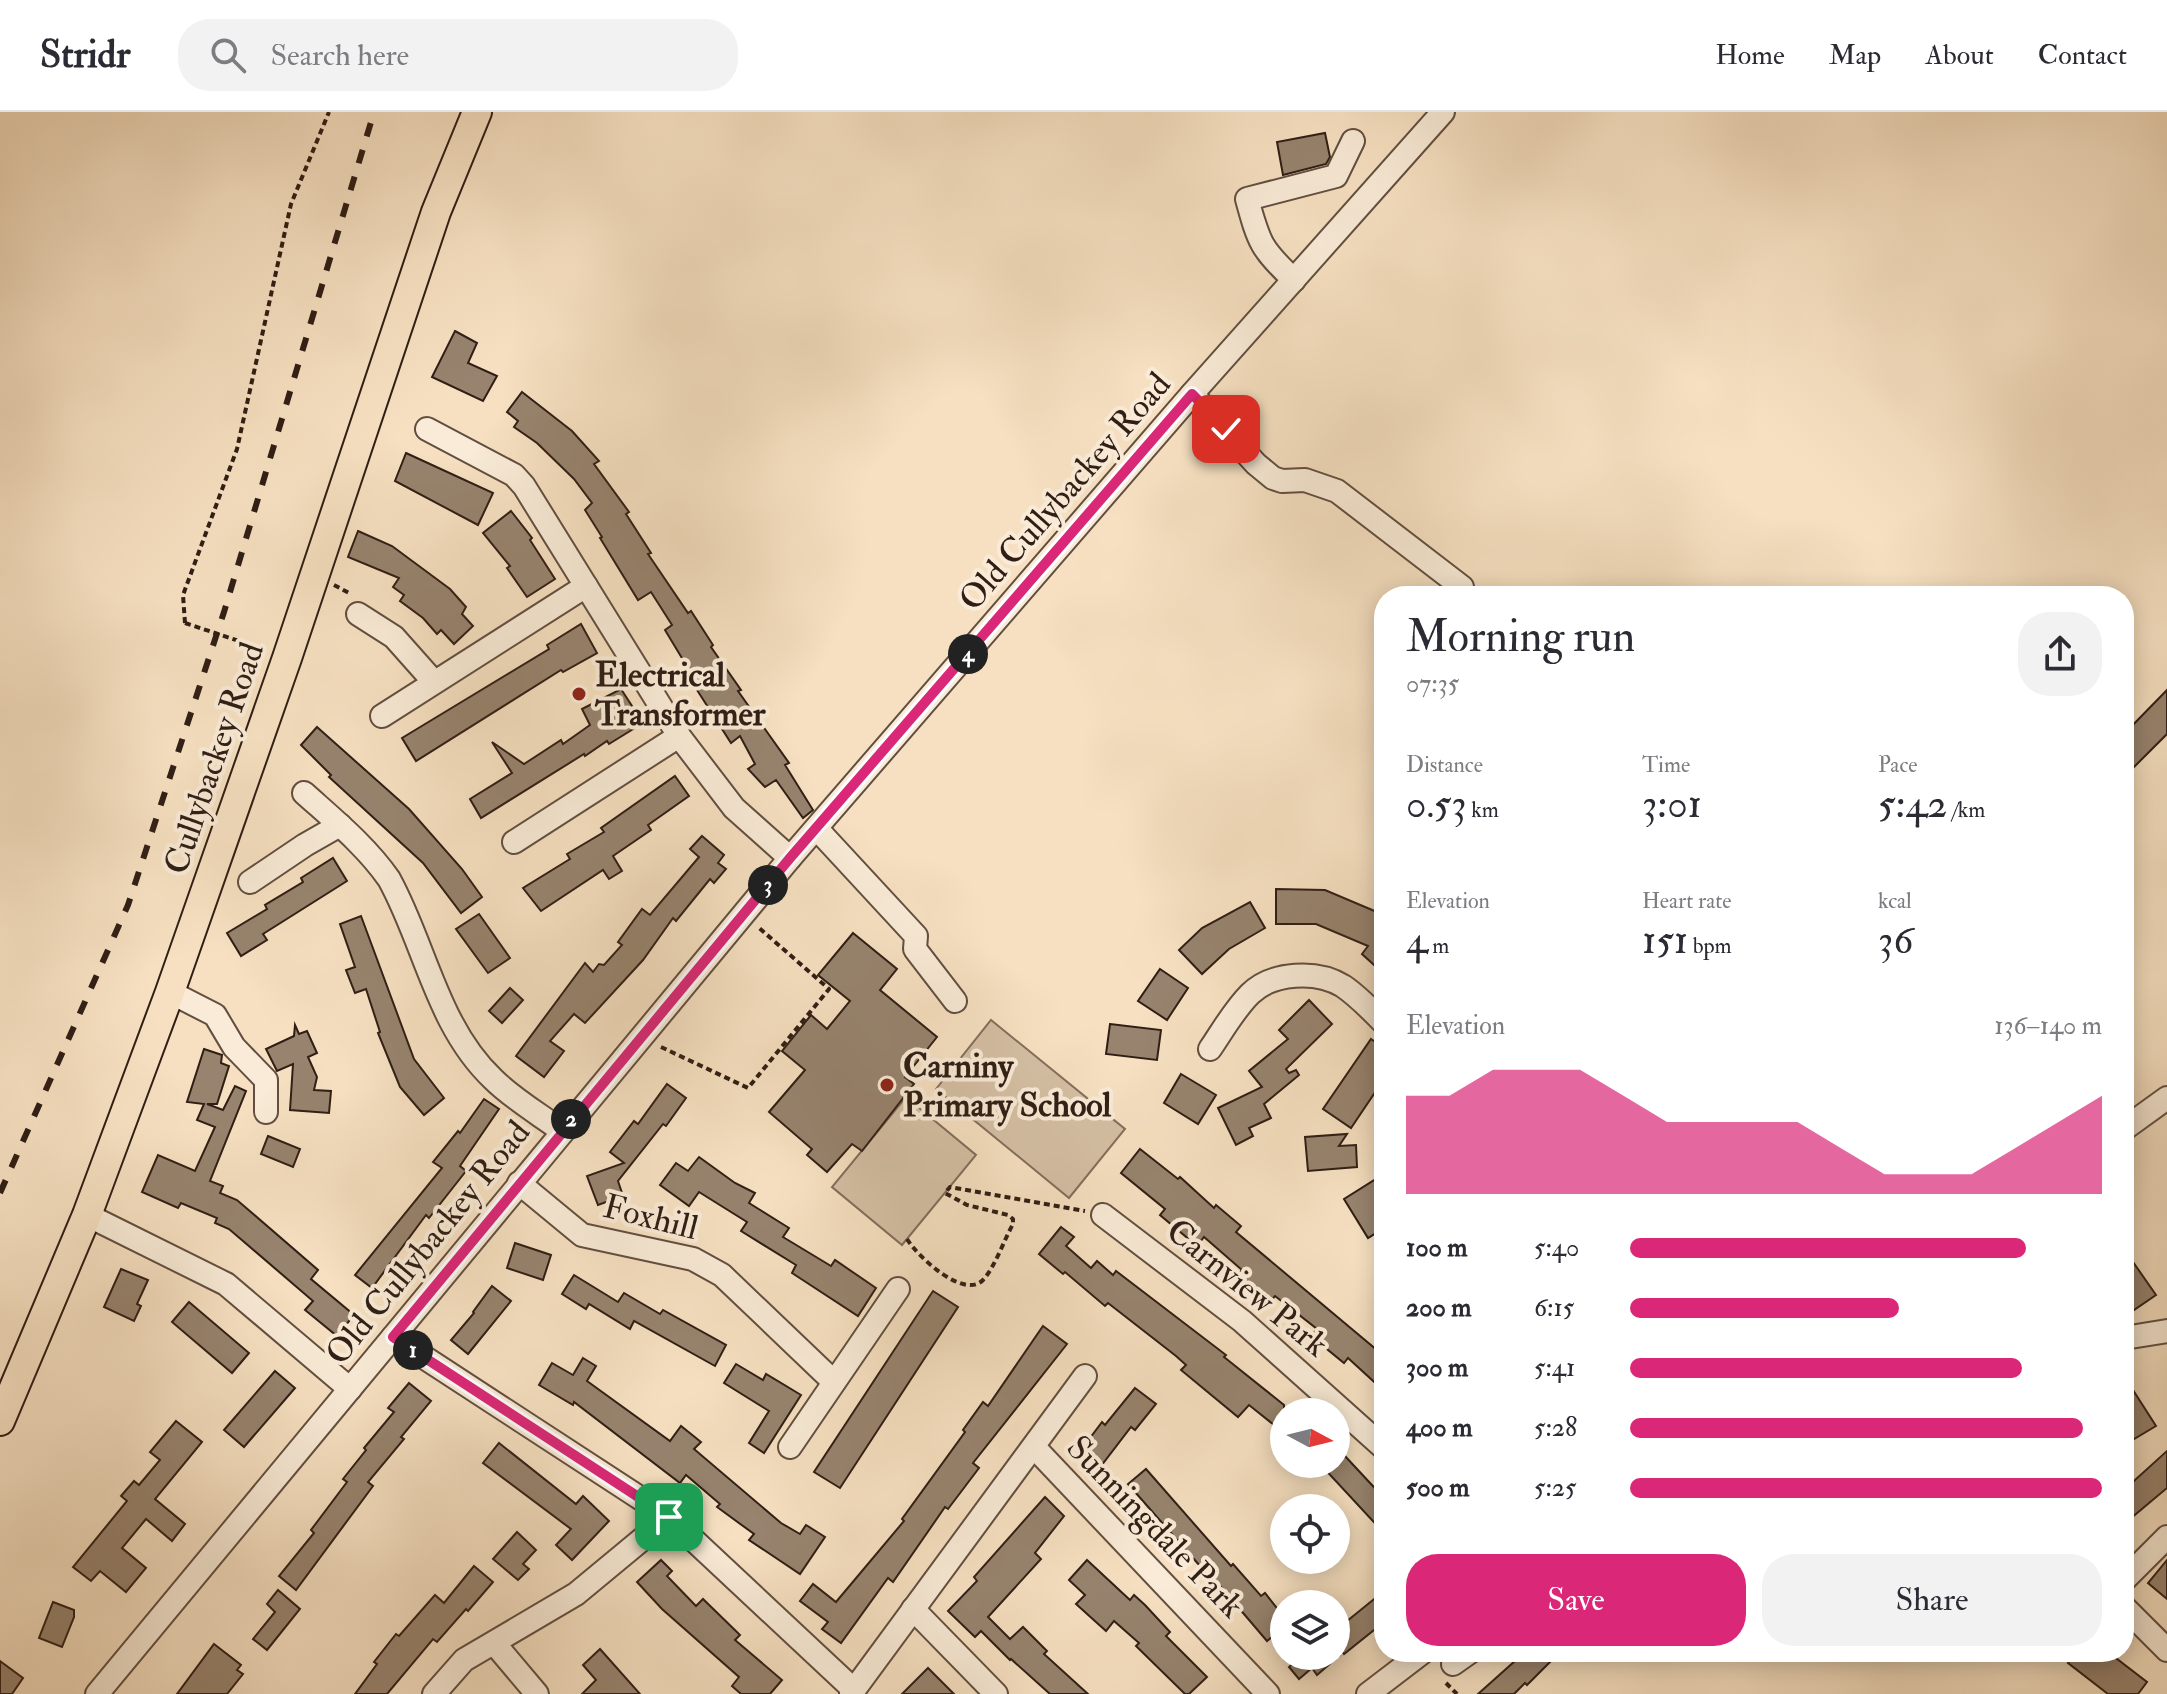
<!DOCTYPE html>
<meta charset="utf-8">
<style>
:root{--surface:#fff;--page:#f2f2f3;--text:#2b2b33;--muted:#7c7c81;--line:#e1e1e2;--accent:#db2777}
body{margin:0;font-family:"IM FELL Double Pica",serif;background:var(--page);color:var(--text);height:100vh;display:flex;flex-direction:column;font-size:30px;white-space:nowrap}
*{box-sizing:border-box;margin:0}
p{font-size:26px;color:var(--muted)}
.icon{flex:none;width:44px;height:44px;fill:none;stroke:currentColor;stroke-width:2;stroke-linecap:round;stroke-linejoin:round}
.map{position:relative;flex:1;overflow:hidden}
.side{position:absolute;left:1374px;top:474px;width:760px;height:1076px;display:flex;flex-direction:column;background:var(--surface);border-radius:32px;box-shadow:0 4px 20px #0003}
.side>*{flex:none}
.needle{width:52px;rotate:97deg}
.fabs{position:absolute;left:1270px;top:1286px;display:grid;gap:16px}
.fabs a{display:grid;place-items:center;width:80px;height:80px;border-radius:50%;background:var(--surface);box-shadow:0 4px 20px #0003;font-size:40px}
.pin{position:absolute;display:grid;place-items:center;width:68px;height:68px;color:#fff;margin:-34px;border-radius:16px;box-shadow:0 4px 12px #0006}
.km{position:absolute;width:40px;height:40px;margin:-20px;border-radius:50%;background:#222;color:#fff;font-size:22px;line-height:40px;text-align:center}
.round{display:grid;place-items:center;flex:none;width:84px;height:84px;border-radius:32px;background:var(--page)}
.overview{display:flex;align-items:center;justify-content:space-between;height:136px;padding:0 32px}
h1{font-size:44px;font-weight:600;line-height:60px}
.metrics{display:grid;grid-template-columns:repeat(3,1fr);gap:12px;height:136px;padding:8px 32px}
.metrics div{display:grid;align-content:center}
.metrics b{font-size:40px;font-weight:600}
.metrics small{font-size:22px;font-weight:400}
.metrics p{font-size:22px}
.chart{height:224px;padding:16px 32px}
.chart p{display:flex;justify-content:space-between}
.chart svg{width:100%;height:144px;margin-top:8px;fill:var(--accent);opacity:.7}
.primary-button{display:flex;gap:16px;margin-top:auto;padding:16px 32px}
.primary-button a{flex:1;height:92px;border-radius:32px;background:var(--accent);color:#fff;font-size:32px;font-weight:600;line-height:92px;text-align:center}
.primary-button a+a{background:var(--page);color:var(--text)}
ul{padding:0 32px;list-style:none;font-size:26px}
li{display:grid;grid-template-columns:128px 96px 1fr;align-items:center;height:60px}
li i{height:20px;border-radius:10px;background:var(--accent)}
header{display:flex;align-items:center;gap:48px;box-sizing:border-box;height:112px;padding:0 40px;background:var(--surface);border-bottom:2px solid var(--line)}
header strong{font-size:38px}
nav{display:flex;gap:44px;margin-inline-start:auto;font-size:28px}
.search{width:560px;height:72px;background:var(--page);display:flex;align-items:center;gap:20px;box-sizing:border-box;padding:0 28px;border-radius:32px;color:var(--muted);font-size:30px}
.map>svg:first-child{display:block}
.green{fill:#d4bfa4;stroke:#826e5c;stroke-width:2}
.building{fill:#97836e;stroke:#301e15;stroke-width:2}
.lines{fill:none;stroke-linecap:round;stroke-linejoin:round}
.minor-casing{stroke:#624e40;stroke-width:26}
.major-casing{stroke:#301e15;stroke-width:32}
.path{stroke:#301e15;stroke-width:4;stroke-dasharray:6 4;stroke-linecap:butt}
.minor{stroke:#f9ebd7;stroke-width:22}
.major{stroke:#f6e0c1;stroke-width:28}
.rail{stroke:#301e15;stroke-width:6;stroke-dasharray:14 14;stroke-linecap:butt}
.path-bridge{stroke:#301e15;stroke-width:4;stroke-dasharray:6 4;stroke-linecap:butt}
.route-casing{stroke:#fff;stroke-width:16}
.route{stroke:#db2777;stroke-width:10}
.poi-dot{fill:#8f2418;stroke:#f9ebd7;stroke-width:3}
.labels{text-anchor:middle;stroke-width:8;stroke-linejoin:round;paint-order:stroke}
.street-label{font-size:34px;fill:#301e15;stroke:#f9ebd7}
.poi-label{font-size:34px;font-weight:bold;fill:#301e15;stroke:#f9ebd7;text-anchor:start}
</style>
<header>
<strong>Stridr</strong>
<div class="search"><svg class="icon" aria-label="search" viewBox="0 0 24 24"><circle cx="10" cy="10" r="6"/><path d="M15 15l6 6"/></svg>Search here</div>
<nav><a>Home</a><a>Map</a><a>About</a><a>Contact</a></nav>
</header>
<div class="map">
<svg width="2167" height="1582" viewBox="0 0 2167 1582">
<rect width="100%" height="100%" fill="#f6e0c1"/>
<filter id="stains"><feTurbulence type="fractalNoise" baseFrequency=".0025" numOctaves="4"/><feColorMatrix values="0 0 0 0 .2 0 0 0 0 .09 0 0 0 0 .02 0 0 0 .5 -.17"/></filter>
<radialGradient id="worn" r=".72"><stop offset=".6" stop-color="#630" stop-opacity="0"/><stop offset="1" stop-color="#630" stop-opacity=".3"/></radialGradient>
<!-- green -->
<g class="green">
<polygon points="991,908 1125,1017 1069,1086 936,977"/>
<polygon points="906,985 976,1043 902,1133 832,1075"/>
</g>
<!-- building -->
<g class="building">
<polygon points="1325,21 1330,45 1326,52 1283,63 1277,30"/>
<polygon points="455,219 477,231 468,251 497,264 483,289 432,265"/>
<polygon points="522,280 572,319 599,349 594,352 629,400 626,402 651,441 648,442 688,501 691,499 713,533 711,535 741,578 738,579 789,651 785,653 813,698 803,706 776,668 765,675 748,657 755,652 740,624 731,631 688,564 691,561 665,518 672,513 651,480 638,488 600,426 602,425 585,398 592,391 574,367 537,331 514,315 518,309 507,300"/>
<polygon points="406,341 493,381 478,413 395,369"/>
<polygon points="511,399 532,426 530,428 555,467 527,485 507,456 510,454 483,421"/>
<polygon points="358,419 392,434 450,477 466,495 462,502 473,514 454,532 441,518 437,522 423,506 400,489 404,483 393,475 399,466 348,445"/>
<polygon points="581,512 597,541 563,560 561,558 416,649 402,626 549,537 547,533"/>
<polygon points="621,577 643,611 609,632 607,629 585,644 584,642 481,706 470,687 512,661 492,630 524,652 561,628 563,632 590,613 582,597"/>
<polygon points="2167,578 2167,622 2124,665 2124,622"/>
<polygon points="317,615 409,697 462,757 482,785 461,801 423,751 329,665 331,663 301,633"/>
<polygon points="675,664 689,684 648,713 651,718 613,744 622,759 609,767 603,758 541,799 523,776 570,747 567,742 604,720 601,716"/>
<polygon points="702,724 724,743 718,751 726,757 714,771 710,767 676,809 673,806 643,848 585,911 574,902 550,929 564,939 544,965 516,944 585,851 593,860 599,852 604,853 622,833 618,830 642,797 650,803 699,745 690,737"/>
<polygon points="333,746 347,769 263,822 267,828 241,844 227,821 267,797 265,793 303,770 301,766"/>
<polygon points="1276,777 1325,778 1384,803 1384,862 1362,842 1368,834 1316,812 1276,812"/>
<polygon points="1250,790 1265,816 1229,837 1202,862 1179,838 1202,816"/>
<polygon points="479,802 510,846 488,861 456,817"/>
<polygon points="361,804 414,947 444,986 424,1003 400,975 378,921 380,920 366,877 355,881 346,858 355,855 340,812"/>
<polygon points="853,821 897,857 880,878 937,925 905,965 914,972 862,1039 852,1032 827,1060 807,1043 812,1037 769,1000 805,958 782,939 811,903 827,917 850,889 818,863"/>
<polygon points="1160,857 1188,876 1167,908 1138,889"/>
<polygon points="510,876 523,888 502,911 489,899"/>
<polygon points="1309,888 1332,912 1286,957 1289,961 1296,958 1299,963 1264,992 1271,1006 1249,1016 1253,1024 1236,1033 1218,996 1262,975 1249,959 1288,927 1279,918"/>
<polygon points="1110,912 1161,918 1157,948 1106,942"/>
<polygon points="295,913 299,922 307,919 317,941 308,945 317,965 314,978 331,979 329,1001 290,998 293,952 277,959 266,937 294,924"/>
<polygon points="1371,927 1384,936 1384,967 1351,1016 1323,997"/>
<polygon points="204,937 222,943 221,951 229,954 217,992 207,992 223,998 235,974 246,979 210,1069 223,1074 220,1081 237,1088 318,1158 311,1167 354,1203 337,1224 305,1198 313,1189 229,1117 215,1111 217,1106 181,1091 178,1096 142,1080 158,1043 195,1059 215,1015 197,1008 204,992 187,990"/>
<polygon points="1181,962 1216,983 1198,1012 1164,991"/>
<polygon points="667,972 686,986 666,1014 663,1012 618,1069 623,1084 598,1093 587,1064 624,1051 610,1040 634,1009 638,1012"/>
<polygon points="484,987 499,997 460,1054 466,1059 429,1106 426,1103 372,1176 355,1163 442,1056 433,1050 458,1019 460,1021"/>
<polygon points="1347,1022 1339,1034 1356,1033 1357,1055 1308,1059 1305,1025"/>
<polygon points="268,1024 300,1037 293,1055 261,1042"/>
<polygon points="1140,1037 1178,1067 1180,1065 1214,1096 1216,1093 1241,1114 1236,1120 1384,1244 1384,1279 1348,1246 1344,1251 1311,1224 1317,1217 1275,1184 1267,1193 1235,1166 1242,1158 1204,1125 1197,1134 1160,1103 1165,1097 1121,1061"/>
<polygon points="699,1045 735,1071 755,1081 749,1091 789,1116 783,1125 831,1154 835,1148 876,1176 858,1204 792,1161 796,1153 741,1119 747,1110 699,1080 689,1094 660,1073 676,1051 688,1059"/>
<polygon points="1376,1067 1384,1080 1384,1116 1368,1126 1344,1087"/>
<polygon points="1061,1115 1074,1125 1066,1134 1091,1156 1097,1149 1113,1163 1116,1159 1226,1243 1224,1245 1284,1293 1284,1321 1249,1293 1238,1305 1181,1258 1186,1253 1176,1244 1108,1191 1105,1194 1065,1160 1063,1162 1039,1142"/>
<polygon points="515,1131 551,1143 543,1168 507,1156"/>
<polygon points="2124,1137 2156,1183 2131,1200 2124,1190"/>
<polygon points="121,1157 148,1168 137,1192 141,1194 134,1209 104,1195"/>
<polygon points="574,1163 618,1190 624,1181 660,1202 663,1198 726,1233 715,1254 634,1209 630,1217 589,1192 586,1197 562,1182"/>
<polygon points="492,1174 511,1189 468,1242 451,1228 474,1201 473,1200"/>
<polygon points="933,1179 958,1195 840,1376 814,1360"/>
<polygon points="189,1190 249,1241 232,1261 172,1210"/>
<polygon points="1043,1214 1067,1232 973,1351 979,1356 948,1397 945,1395 893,1470 888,1466 841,1531 822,1517 828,1510 800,1489 813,1472 836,1490 904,1409 902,1407 965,1320 963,1318 983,1290 988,1294"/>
<polygon points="583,1246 596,1254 587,1269 670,1329 681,1314 701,1330 694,1337 781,1411 800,1422 806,1413 825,1425 800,1462 749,1428 754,1422 717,1395 720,1392 686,1363 680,1371 574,1290 573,1293 539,1273 552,1251 573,1263"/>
<polygon points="736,1252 763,1268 766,1262 801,1283 764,1341 749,1331 769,1299 724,1271"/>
<polygon points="275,1259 295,1276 244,1335 224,1318"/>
<polygon points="2124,1264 2156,1314 2124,1333"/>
<polygon points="409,1271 431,1289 401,1325 404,1327 368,1370 373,1374 296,1478 279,1464 314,1421 311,1418 347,1370 343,1367 366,1338 364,1336 394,1300 388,1296"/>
<polygon points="1135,1276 1156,1292 1135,1318 1131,1315 1101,1354 1081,1338 1102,1310 1105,1313"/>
<polygon points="176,1309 202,1330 155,1387 185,1412 172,1429 146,1407 122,1436 146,1456 126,1480 100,1459 91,1469 73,1455 127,1389 121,1384 134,1369 139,1373 160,1348 150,1340"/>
<polygon points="499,1331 576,1392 583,1384 609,1409 572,1448 556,1433 571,1417 483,1351"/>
<polygon points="2167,1339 2167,1376 2124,1412 2124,1378"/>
<polygon points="1344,1343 1384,1386 1384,1421 1320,1352 1336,1352"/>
<polygon points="1146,1357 1231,1454 1233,1452 1261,1484 1265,1481 1284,1505 1284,1515 1267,1529 1209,1461 1207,1462 1128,1372"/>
<polygon points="1045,1385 1064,1404 1035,1441 1041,1447 988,1505 1010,1527 1023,1515 1047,1539 1044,1542 1088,1582 1050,1582 1011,1547 1010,1548 981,1519 975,1525 948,1499 977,1469 974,1465"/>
<polygon points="517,1420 536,1438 523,1452 529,1457 518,1468 493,1447"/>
<polygon points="661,1448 672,1459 667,1464 696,1494 703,1487 740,1523 735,1528 782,1568 770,1582 741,1582 732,1574 739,1565 662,1497 637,1470"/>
<polygon points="1087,1448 1130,1488 1134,1483 1145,1493 1170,1520 1166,1524 1207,1565 1189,1582 1185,1582 1136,1534 1139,1531 1114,1509 1106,1519 1076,1492 1085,1483 1069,1468"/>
<polygon points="2167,1448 2167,1487 2148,1471"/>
<polygon points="474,1454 493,1470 468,1499 466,1497 437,1530 433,1527 387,1582 355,1582 377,1552 374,1550 396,1522 399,1524 435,1483 444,1491"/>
<polygon points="278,1478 300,1497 267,1538 253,1527 275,1500 267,1492"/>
<polygon points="1384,1479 1384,1510 1344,1542 1336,1532 1336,1518"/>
<polygon points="53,1490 74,1498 74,1505 62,1535 39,1526"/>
<polygon points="214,1532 241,1553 237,1558 243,1562 227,1582 177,1582"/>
<polygon points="600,1537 640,1582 582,1582 596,1568 583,1553"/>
<polygon points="1525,1540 1560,1540 1527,1573 1525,1571 1514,1582 1478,1582"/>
<polygon points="2076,1540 2108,1540 2147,1570 2138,1582 2108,1582 2068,1551"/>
<polygon points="1302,1544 1339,1544 1317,1563 1312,1556 1299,1567 1289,1555"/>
<polygon points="0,1549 23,1566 12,1582 0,1582"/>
<polygon points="928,1556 954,1582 902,1582"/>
</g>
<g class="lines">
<!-- minor casing -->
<g class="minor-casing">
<g id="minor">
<path d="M1294,168C1261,137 1259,131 1247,87L1336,64L1353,29"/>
<polyline points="1192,282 1256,352 1273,366 1282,369 1305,368 1337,379 1462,475"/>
<polyline points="427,317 514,363 524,374 679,624 734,696 790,746"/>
<polyline points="358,502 394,525 434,570"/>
<polyline points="382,604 586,474"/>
<path d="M304,681C334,708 366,734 389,767C425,832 437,914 493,967C513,987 539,1002 562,1019"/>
<polyline points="817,717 916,824 915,837 955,889"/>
<polyline points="514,730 679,624"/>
<polyline points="250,770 305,733 340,713"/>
<polyline points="170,880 215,903 234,935 266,968 266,1000"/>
<path d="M1210,937C1223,918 1234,898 1250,882C1272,860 1317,858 1343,874C1358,884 1371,898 1384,911"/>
<polyline points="2124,1017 2167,986"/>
<polyline points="519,1071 582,1123 693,1147 722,1163 834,1270"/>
<polyline points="87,1103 226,1172 350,1277"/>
<polyline points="1103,1103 1242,1209 1384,1336"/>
<polyline points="393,1225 669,1405 854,1578"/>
<polyline points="2124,1226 2167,1219"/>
<polyline points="790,1335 898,1177"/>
<polyline points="1034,1335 1268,1582"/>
<polyline points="2124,1468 2167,1425"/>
<polyline points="2124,1495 2167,1538"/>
<polyline points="913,1497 996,1582"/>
<polyline points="494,1531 537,1582"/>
<polyline points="1453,1552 1470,1540"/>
<polyline points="97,1582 790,746 1192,282 1443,0"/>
<polyline points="434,1582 464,1548 576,1482 669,1405"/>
<polyline points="851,1582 1085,1264"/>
<polyline points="1368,1582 1423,1540"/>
</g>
</g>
<!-- major casing -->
<g class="major-casing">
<polyline id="major" points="0,1309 87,1103 170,880 287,546 436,100 477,0"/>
</g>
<!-- path -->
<g class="path">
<polyline points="334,473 351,482"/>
<polyline points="185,511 183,483 237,337 291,92 329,0"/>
<polyline points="661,935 748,976 829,877 758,815"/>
<path d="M907,1127C917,1144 964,1188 983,1168C995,1155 1004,1128 1013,1112V1107L1008,1103L967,1093L945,1081L950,1075L1085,1099"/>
<polyline points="1446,1571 1457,1582"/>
</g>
<!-- minor -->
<use href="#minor" class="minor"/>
<!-- major -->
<use href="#major" class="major"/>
<!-- rail -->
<polyline class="rail" points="0,1081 128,793 224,500 374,0"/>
<!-- path-bridge -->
<polyline class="path-bridge" points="185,511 263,537"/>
</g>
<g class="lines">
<!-- route casing -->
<g class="route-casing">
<polyline id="route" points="669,1405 393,1225 790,746 1192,282 1226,317"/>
</g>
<!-- route -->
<use href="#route" class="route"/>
</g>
<!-- markers -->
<g class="poi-dot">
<circle cx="579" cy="582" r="8"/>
<circle cx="887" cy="973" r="8"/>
</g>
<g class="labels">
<!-- street labels -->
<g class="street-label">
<text transform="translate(1064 379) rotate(-49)" y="12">Old Cullybackey Road</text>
<text transform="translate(213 646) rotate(-71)" y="12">Cullybackey Road</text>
<text transform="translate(651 1104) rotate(14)" y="12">Foxhill</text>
<text transform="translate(427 1130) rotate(-51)" y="12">Old Cullybackey Road</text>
<text transform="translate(1248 1175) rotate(39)" y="12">Carnview Park</text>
<text transform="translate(1156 1414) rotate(46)" y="12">Sunningdale Park</text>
</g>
<!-- poi labels -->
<g class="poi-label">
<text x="595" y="574">Electrical<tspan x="595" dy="39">Transformer</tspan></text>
<text x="903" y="965">Carniny<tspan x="903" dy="39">Primary School</tspan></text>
</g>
</g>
<rect width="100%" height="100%" filter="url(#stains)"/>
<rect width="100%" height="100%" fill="url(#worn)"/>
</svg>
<div class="fabs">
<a><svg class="needle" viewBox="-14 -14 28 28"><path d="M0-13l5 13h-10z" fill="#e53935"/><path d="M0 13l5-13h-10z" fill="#7c7c81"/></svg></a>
<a><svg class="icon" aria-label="locate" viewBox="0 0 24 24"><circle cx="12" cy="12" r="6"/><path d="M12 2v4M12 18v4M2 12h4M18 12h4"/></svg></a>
<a><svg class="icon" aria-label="layers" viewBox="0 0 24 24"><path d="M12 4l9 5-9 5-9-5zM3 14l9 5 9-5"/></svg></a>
</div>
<div class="pin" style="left:669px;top:1405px;background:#1e9e55"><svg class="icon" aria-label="arrive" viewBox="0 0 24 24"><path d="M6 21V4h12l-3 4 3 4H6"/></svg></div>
<div class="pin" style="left:1226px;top:317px;background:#d93025"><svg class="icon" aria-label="check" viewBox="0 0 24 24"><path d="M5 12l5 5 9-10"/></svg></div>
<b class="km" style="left:413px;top:1238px">1</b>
<b class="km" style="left:571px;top:1007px">2</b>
<b class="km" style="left:768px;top:773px">3</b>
<b class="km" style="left:968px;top:542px">4</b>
<section class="side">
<div class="overview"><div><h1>Morning run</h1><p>07:35</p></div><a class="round"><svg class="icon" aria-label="share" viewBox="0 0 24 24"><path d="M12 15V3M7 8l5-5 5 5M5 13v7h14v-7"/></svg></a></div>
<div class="metrics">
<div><p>Distance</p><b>0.53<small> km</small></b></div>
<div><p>Time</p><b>3:01</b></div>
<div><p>Pace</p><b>5:42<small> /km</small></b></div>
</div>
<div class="metrics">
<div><p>Elevation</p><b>4<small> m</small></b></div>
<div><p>Heart rate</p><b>151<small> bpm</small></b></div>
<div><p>kcal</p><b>36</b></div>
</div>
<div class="chart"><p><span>Elevation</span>136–140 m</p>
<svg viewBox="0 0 160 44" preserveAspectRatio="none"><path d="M0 44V14L10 14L20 6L30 6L40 6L50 14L60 22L70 22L80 22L90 22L100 30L110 38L120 38L130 38L140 30L150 22L160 14V44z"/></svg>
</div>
<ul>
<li><b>100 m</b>5:40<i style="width:84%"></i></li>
<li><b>200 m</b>6:15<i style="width:57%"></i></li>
<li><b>300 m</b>5:41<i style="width:83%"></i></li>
<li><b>400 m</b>5:28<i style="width:96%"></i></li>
<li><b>500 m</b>5:25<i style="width:100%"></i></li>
</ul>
<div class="primary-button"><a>Save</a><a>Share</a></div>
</section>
</div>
